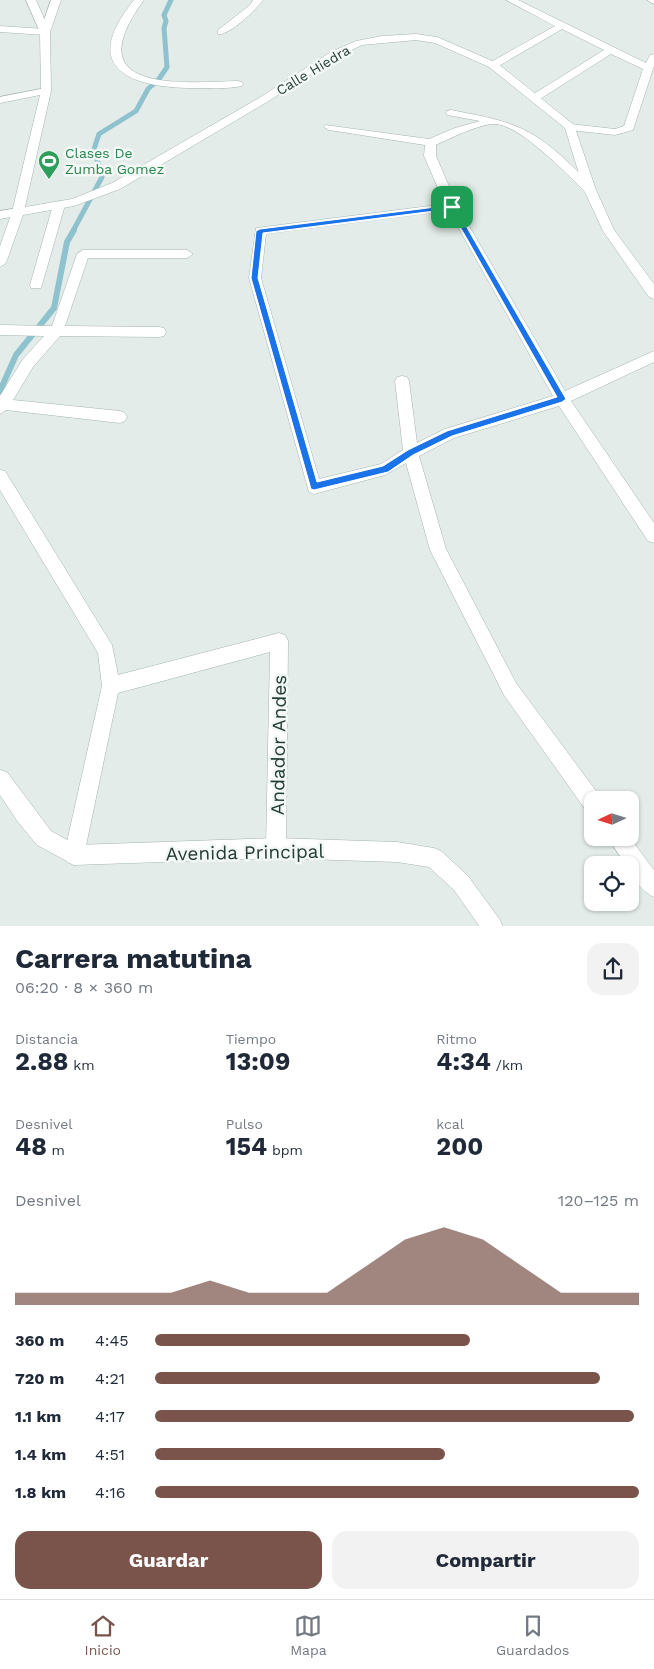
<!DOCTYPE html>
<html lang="es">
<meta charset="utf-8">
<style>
:root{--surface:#fff;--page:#f2f2f3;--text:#1f2937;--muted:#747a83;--line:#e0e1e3;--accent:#7a544b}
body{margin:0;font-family:"Work Sans",sans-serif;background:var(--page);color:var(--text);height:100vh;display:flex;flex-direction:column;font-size:19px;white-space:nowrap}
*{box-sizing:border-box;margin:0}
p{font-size:16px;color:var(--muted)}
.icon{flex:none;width:28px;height:28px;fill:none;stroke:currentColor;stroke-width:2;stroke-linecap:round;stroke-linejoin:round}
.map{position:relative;height:926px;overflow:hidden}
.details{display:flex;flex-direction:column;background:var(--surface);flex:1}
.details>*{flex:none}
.needle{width:32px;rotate:266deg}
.tools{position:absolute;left:584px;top:791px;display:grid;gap:10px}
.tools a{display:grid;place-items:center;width:55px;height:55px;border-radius:10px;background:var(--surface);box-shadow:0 1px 4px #0004;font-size:25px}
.pin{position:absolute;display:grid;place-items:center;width:42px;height:42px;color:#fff;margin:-21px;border-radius:10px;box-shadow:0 2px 8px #0006}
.round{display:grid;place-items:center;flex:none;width:52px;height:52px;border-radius:15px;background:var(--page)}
.head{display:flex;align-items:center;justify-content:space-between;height:85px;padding:0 15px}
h1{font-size:28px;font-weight:700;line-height:38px}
.metrics{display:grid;grid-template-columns:repeat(3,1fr);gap:8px;height:85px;padding:5px 15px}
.metrics div{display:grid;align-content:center}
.metrics b{font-size:25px;font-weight:700}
.metrics small{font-size:14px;font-weight:400}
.metrics p{font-size:14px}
.chart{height:140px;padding:10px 15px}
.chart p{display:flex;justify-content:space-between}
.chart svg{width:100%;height:90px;margin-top:5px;fill:var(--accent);opacity:.7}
.cta{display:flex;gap:10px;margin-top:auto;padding:10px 15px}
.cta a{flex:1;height:58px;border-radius:15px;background:var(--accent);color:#fff;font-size:20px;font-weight:700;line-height:58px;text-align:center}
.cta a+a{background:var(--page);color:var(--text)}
ul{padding:0 15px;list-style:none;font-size:16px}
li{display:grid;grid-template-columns:80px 60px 1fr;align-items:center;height:38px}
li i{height:12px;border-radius:6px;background:var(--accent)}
.menu{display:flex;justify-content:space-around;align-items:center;height:70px;border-top:1px solid var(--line);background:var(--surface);font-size:14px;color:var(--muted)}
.menu a{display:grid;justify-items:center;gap:2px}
.menu .active{color:var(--accent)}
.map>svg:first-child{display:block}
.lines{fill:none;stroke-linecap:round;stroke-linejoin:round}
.stream-far1{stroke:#8ec2ce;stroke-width:5}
.stream{stroke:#8ec2ce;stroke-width:6}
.pedestrian-casing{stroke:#a6b4af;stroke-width:1}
.minor-casing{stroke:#a6b4af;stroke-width:1}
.tertiary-casing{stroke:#a6b4af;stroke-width:1}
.pedestrian{fill:#fff;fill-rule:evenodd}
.minor{fill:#fff;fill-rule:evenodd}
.tertiary{fill:#fff;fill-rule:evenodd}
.route{fill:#1a73e8;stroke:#fff;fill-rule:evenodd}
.labels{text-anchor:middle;stroke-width:5;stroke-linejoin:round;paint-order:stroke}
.far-street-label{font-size:14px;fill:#243c36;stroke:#f3f8f6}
.far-leisure-label{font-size:14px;fill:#27864d;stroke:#f3f8f6;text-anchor:start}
.near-street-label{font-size:19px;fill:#243c36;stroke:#f3f8f6}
</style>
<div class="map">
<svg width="654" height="927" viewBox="0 0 654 927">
<rect width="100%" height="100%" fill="#e3ece8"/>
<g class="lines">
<!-- stream-far1 -->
<polyline class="stream-far1" points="73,231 102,177 94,149 99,134 136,111 148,89 159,79 167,67 164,28 166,21 164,15 171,0"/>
<!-- stream -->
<polyline class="stream" points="0,391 16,355 54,308 67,242 74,230"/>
<!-- pedestrian casing -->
<g class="pedestrian-casing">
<polygon id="pedestrian" points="0,26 45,29 50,32 45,35 0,32"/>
</g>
<!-- minor casing -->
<g class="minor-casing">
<g id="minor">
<polygon points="26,0 36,0 50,32 48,34 45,35 40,32"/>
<path d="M134,0H144C76,92 177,83 238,81L242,82L243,84L242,86C228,89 213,88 199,88C135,89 76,71 134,0Z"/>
<path d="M253,0H263C256,10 229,36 218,34V30L250,5Z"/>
<polygon points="506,0 518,0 646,63 650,55 654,54 654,66 633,130 615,135 570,130 565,127 570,124 615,129 624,126 643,69 611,54 540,99 532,99 531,97 532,95 604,50 562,29 497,67 489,67 489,63 555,26"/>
<polygon points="647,0 654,0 654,4"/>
<polygon points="46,88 51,91 50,93 0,103 0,97"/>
<path d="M451,110C507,121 529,124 571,165C579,173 589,181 596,190L590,194L586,193C568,175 520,124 494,124C480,124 450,138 436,145V156L458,207L565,391L654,351V362L571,401L654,523V543L648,541L559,406L454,438L419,456L446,549L516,683L599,795L601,800H592V812L585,809L504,695L430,550L406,463L385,475L314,494L309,492L249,278L256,228L445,204L424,156L425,145L329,130L324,127L325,125L429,139L455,128L480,121L447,115L446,113L447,111ZM449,211L553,396L445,429L417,443L409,381L407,377L402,376L397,377L395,381L403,450L381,464L319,479L261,278L266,234Z"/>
<polygon points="59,201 65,205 42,285 41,288 31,288 30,285 53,205"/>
<polygon points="18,208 24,212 22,215 0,219 0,211"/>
<polygon points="83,250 187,250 193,254 187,258 88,258 65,326 159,327 164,328 166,332 164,336 159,337 60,336 33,367 13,400 120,411 125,413 127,417 125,421 120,423 6,410 0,414 0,396 23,359 44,336 0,335 0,325 52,326 77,254"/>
<polygon points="0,470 5,471 112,645 118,675 279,633 285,635 288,641 286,848 283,855 276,858 269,855 266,848 270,652 118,693 84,855 81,862 74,865 67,862 64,855 102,686 98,653 0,490"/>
<path d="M608,838H630L654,870V897C644,893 630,877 630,865H626Z"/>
</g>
</g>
<!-- tertiary casing -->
<g class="tertiary-casing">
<g id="tertiary">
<polygon points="51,0 61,0 50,32 51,91 25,207 72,199 112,183 259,98 331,52 356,41 382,36 416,34 437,37 497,63 574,125 596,190 614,230 654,284 654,299 649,297 603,231 584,190 565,128 489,67 435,43 416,40 362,45 339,56 267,102 120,189 74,206 23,215 6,263 0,267 0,246 12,212 41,91 40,32"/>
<polygon points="0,770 7,772 51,831 76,845 276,838 397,842 434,848 441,851 468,876 500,920 503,927 480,927 454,890 429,867 397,862 276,858 74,865 37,845 18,822 0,795"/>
</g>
</g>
<!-- pedestrian -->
<use href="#pedestrian" class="pedestrian"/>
<!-- minor -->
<use href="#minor" class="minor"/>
<!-- tertiary -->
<use href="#tertiary" class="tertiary"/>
</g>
<!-- route -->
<path class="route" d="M452,205L455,207L566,399L562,402L452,436L413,455L388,472L314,490L311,489L251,278L256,231L260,229ZM450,209L557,397L447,431L408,450L383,466L317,482L258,278L263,233Z"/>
<!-- icons -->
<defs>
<g id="stadium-pin" transform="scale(1.125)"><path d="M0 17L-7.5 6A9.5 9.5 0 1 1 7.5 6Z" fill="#2e9e5b" stroke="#f3f8f6"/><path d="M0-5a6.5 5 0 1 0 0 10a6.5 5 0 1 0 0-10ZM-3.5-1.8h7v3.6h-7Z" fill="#fff"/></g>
</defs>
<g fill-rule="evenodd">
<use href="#stadium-pin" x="49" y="161"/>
</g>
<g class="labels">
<!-- far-street labels -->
<g class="far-street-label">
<text transform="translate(313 70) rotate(-31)" y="5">Calle Hiedra</text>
</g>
<!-- far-leisure labels -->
<g class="far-leisure-label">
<text x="65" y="158">Clases De<tspan x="65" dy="16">Zumba Gomez</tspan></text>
</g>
<!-- near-street labels -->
<g class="near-street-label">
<text transform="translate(278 745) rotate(-89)" y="7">Andador Andes</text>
<text transform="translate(245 852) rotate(-1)" y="7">Avenida Principal</text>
</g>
</g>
</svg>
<div class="tools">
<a><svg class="needle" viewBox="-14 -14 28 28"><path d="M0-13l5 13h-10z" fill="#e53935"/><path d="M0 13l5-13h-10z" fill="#747a83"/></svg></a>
<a><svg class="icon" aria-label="locate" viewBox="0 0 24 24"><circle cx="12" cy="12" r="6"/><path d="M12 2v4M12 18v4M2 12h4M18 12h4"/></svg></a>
</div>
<div class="pin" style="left:452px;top:207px;background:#1e9e55"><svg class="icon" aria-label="arrive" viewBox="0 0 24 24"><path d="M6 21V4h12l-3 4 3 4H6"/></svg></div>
</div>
<section class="details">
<div class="head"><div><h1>Carrera matutina</h1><p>06:20 · 8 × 360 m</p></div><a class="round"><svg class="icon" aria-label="share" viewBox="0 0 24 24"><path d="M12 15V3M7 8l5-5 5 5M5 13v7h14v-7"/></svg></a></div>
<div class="metrics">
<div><p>Distancia</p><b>2.88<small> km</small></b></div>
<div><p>Tiempo</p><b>13:09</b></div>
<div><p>Ritmo</p><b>4:34<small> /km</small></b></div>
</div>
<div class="metrics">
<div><p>Desnivel</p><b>48<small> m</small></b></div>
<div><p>Pulso</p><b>154<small> bpm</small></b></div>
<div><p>kcal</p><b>200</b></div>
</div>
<div class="chart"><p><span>Desnivel</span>120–125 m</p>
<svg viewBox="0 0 160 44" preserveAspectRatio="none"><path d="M0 44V38L10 38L20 38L30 38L40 38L50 32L60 38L70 38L80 38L90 25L100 12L110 6L120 12L130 25L140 38L150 38L160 38V44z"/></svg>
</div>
<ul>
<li><b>360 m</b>4:45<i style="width:65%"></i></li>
<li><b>720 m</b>4:21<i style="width:92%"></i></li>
<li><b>1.1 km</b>4:17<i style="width:99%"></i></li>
<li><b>1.4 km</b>4:51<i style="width:60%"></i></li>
<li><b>1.8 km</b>4:16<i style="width:100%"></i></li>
</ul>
<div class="cta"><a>Guardar</a><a>Compartir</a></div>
</section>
<nav class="menu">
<a class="active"><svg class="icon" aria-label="home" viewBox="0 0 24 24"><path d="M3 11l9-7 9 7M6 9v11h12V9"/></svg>Inicio</a>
<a><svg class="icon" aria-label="map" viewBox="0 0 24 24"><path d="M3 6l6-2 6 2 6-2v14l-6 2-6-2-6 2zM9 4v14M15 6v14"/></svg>Mapa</a>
<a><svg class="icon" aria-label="saved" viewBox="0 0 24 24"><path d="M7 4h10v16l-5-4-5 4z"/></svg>Guardados</a>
</nav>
